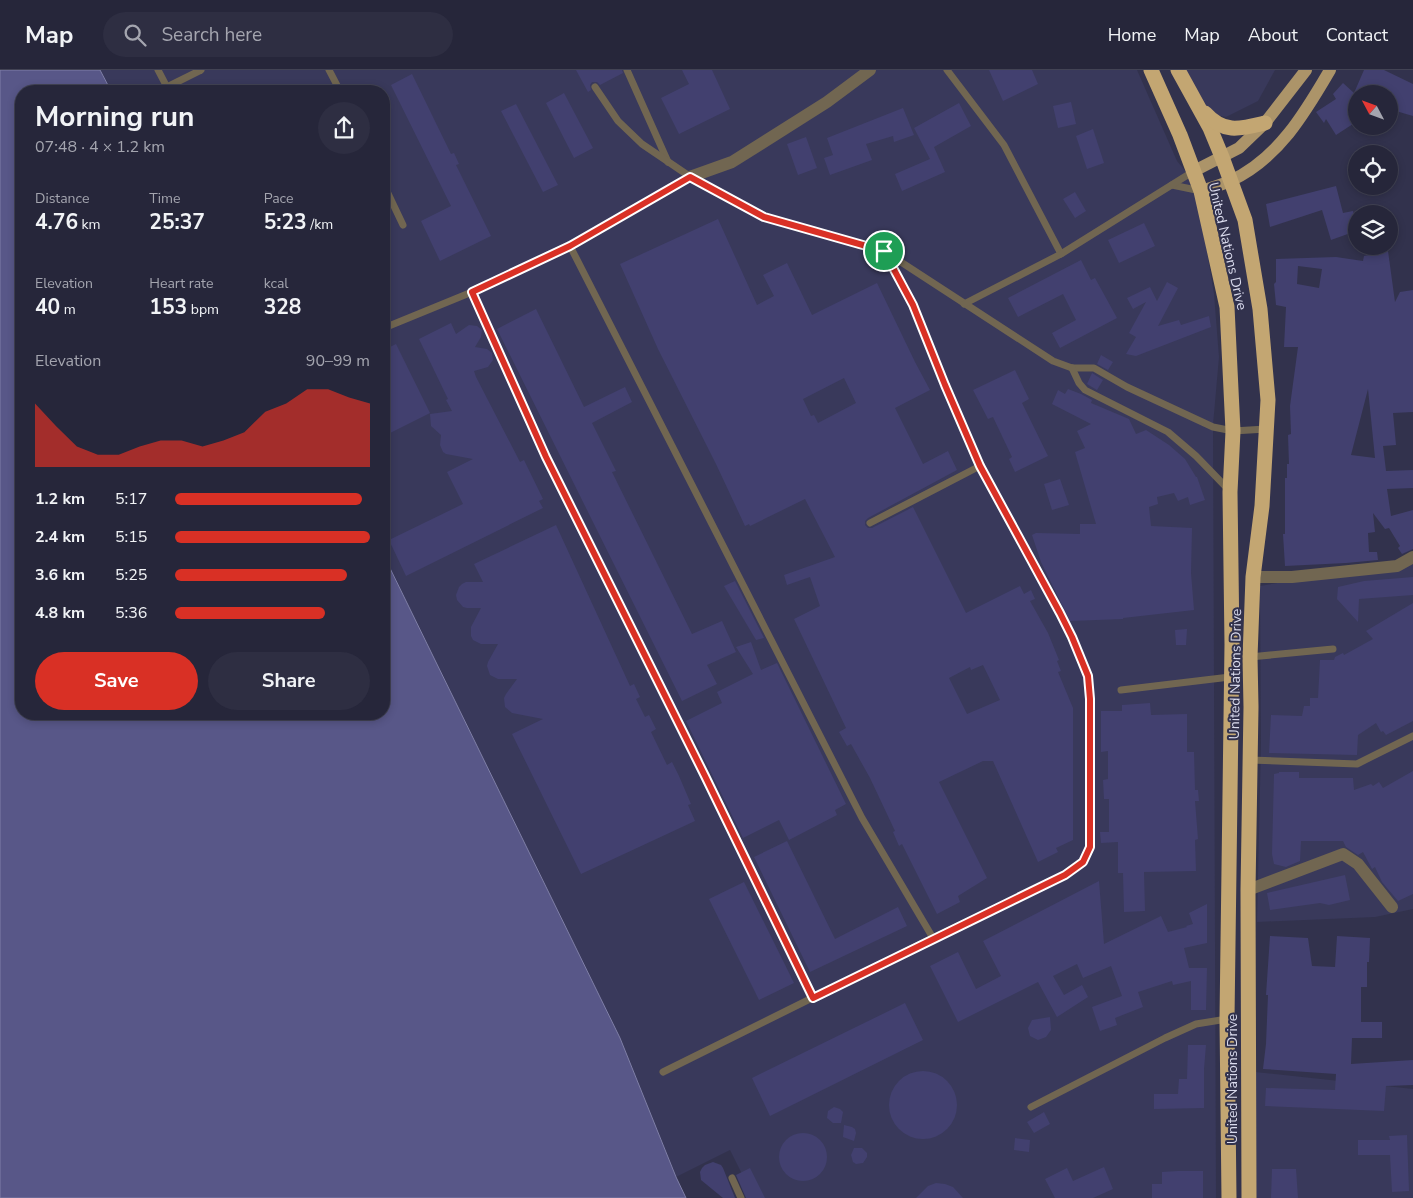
<!DOCTYPE html>
<meta charset="utf-8">
<style>
:root{--surface:#26263a;--page:#2e2e42;--text:#f1f3f6;--muted:#a4a5af;--line:#424354;--accent:#d93025}
body{margin:0;font-family:"Nunito Sans",sans-serif;background:var(--page);color:var(--text);height:100vh;display:flex;flex-direction:column;font-size:19px;white-space:nowrap}
*{box-sizing:border-box;margin:0}
p{font-size:16px;color:var(--muted)}
.icon{flex:none;width:28px;height:28px;fill:none;stroke:currentColor;stroke-width:2;stroke-linecap:round;stroke-linejoin:round}
.map{position:relative;flex:1;overflow:hidden}
.panel{position:absolute;left:15px;top:15px;width:375px;height:635px;display:flex;flex-direction:column;background:var(--surface);border-radius:20px;box-shadow:0 2px 8px #0003,0 0 0 1px var(--line)}
.panel>*{flex:none}
.needle{width:32px;rotate:311deg}
.buttons{position:absolute;left:1348px;top:15px;display:grid;gap:10px}
.buttons a{display:grid;place-items:center;width:50px;height:50px;border-radius:50%;background:var(--surface);box-shadow:0 2px 8px #0003,0 0 0 1px var(--line);font-size:25px}
.pin{position:absolute;display:grid;place-items:center;width:42px;height:42px;color:#fff;margin:-21px;border:2px solid #fff;border-radius:50%;box-shadow:0 1px 5px #0007}
.round{display:grid;place-items:center;flex:none;width:52px;height:52px;border-radius:26px;background:var(--page)}
.head{display:flex;align-items:center;justify-content:space-between;height:85px;padding:0 20px}
h1{font-size:28px;font-weight:700;line-height:38px}
.metrics{display:grid;grid-template-columns:repeat(3,1fr);gap:8px;height:85px;padding:5px 20px}
.metrics div{display:grid;align-content:center}
.metrics b{font-size:21px;font-weight:700}
.metrics small{font-size:14px;font-weight:400}
.metrics p{font-size:14px}
.chart{height:140px;padding:10px 20px}
.chart p{display:flex;justify-content:space-between}
.chart svg{width:100%;height:90px;margin-top:5px;fill:var(--accent);opacity:.7}
.primary-button{display:flex;gap:10px;margin-top:auto;padding:10px 20px}
.primary-button a{flex:1;height:58px;border-radius:30px;background:var(--accent);color:#fff;font-size:20px;font-weight:700;line-height:58px;text-align:center}
.primary-button a+a{background:var(--page);color:var(--text)}
ul{padding:0 20px;list-style:none;font-size:16px}
li{display:grid;grid-template-columns:80px 60px 1fr;align-items:center;height:38px}
li i{height:12px;border-radius:6px;background:var(--accent)}
header{display:flex;align-items:center;gap:30px;box-sizing:border-box;height:70px;padding:0 25px;background:var(--surface);border-bottom:1px solid var(--line)}
header strong{font-size:24px}
nav{display:flex;gap:28px;margin-inline-start:auto;font-size:18px}
.search{width:350px;height:45px;background:var(--page);display:flex;align-items:center;gap:12px;box-sizing:border-box;padding:0 18px;border-radius:28px;color:var(--muted);font-size:19px}
.map>svg:first-child{display:block}
.built{fill:#39395b}
.water{fill:#585788;stroke:#7f7fa7}
.building{fill:#42406f;fill-rule:evenodd}
.lines{fill:none;stroke-linecap:round;stroke-linejoin:round}
.lane{stroke:#716651;stroke-width:7}
.street{stroke:#716651;stroke-width:12}
.primary{stroke:#ac9469;stroke-width:12}
.highway{stroke:#c3a672;stroke-width:15}
.route-casing{stroke:#fff;stroke-width:10}
.route{stroke:#d93025;stroke-width:6}
.labels{text-anchor:middle;stroke-width:4;stroke-linejoin:round;paint-order:stroke}
.street-label{font-size:14px;fill:#dbdcee;stroke:#32324d}
</style>
<header>
<strong>Map</strong>
<div class="search"><svg class="icon" aria-label="search" viewBox="0 0 24 24"><circle cx="10" cy="10" r="6"/><path d="M15 15l6 6"/></svg>Search here</div>
<nav><a>Home</a><a>Map</a><a>About</a><a>Contact</a></nav>
</header>
<div class="map">
<svg width="1413" height="1128" viewBox="0 0 1413 1128">
<rect width="100%" height="100%" fill="#32324d"/>
<!-- built -->
<g class="built">
<polygon points="100,0 1137,0 1177,91 1196,114 1214,224 1219,287 1213,355 1216,1128 754,1128 730,1080 676,1107 620,968 384,486 384,21 111,21"/>
<polygon points="1186,0 1275,0 1258,31 1226,47 1207,43"/>
<polygon points="1413,490 1413,839 1375,847 1257,852 1261,673 1260,516"/>
<polygon points="1255,1002 1413,1019 1413,1128 1250,1128"/>
</g>
<!-- water -->
<polygon class="water" points="0,0 100,0 111,21 21,21 21,644 384,644 384,486 620,968 676,1107 686,1128 0,1128"/>
<!-- building -->
<g class="building">
<polygon points="576,0 622,0 623,3 600,15 597,12 592,12 590,15 591,20 588,22"/>
<polygon points="682,0 712,0 730,39 679,64 661,28 689,14"/>
<polygon points="989,0 1032,0 1038,14 1003,31"/>
<polygon points="1364,0 1384,0 1413,14 1413,46 1389,39 1389,24 1356,24 1356,52 1336,65 1326,49 1324,53 1316,42 1336,29 1333,24 1343,13 1354,23"/>
<polygon points="412,4 451,84 454,83 459,94 456,95 491,166 440,191 421,151 451,136 391,15"/>
<polygon points="564,23 593,78 574,88 546,33"/>
<polygon points="1071,32 1076,54 1058,58 1053,36"/>
<polygon points="959,33 971,56 934,77 945,102 902,121 895,104 930,89 914,58"/>
<polygon points="516,34 558,115 543,122 501,41"/>
<polygon points="903,38 914,65 894,72 893,66 866,74 872,90 830,105 824,88 833,85 827,68"/>
<polygon points="1093,59 1104,93 1087,99 1076,66"/>
<polygon points="806,67 817,98 798,105 787,74"/>
<polygon points="1336,116 1343,143 1353,141 1356,152 1356,161 1331,170 1322,140 1270,157 1266,134"/>
<polygon points="1075,122 1086,141 1075,148 1063,129"/>
<path d="M718,149L757,235L774,226L763,205L787,193L812,245L877,213L915,292L930,320L895,338L923,394L948,381L957,400L868,448L865,451V455L868,458H872L913,437L966,543L1020,516L1024,524L1031,520L1035,529L1030,531L1048,563L1059,590L1057,591L1061,601L1058,602L1073,638V770L1056,778L1058,782L1038,792L993,691H983L939,712L987,808L958,826L960,832L937,844L902,774L899,776L893,762L895,761L870,708L851,674L847,676L839,662L846,658L794,549L820,536L810,507L787,515L784,505L835,487L805,429L750,456L749,454L745,456L716,394L658,279L620,194ZM844,308L856,333L818,353L814,345L811,346L803,329ZM983,595L1000,630L967,644L949,608L970,597L971,600Z"/>
<polygon points="1144,153 1155,176 1119,193 1108,170"/>
<path d="M1388,181L1395,232L1400,222L1413,220V342L1393,343L1396,375L1383,376L1386,401L1413,400V418L1387,419L1391,446L1413,440V479L1402,484L1398,478L1400,476L1389,458L1385,459L1373,443L1375,462L1368,463L1369,482H1377L1378,490L1346,493L1285,496L1283,464H1285V408H1287V394H1289L1288,365L1291,364L1290,336L1298,277H1284L1286,237L1276,235L1274,214L1276,212V189L1336,187L1363,191L1364,186ZM1298,196L1322,199L1319,218L1297,214ZM1368,319L1375,388L1351,385Z"/>
<polygon points="1081,190 1091,210 1095,208 1117,248 1060,278 1052,263 1076,250 1063,224 1018,247 1008,228"/>
<polygon points="1167,212 1178,218 1158,256 1179,250 1181,255 1209,246 1211,257 1136,286 1126,284 1136,267 1129,263 1146,232 1133,239 1127,228 1150,217 1157,231"/>
<polygon points="536,239 584,337 625,317 632,332 592,353 616,401 612,402 692,564 722,551 736,582 707,595 717,614 682,631 497,259"/>
<polygon points="451,253 456,264 469,255 477,256 482,260 481,267 475,277 487,279 492,283 493,290 488,297 474,301 476,307 520,392 524,390 543,429 539,431 543,438 406,506 389,470 463,434 447,402 473,389 446,384 443,382 440,375 441,365 431,356 430,344 452,341 446,330 448,329 419,269"/>
<polygon points="396,274 430,343 384,366 384,280"/>
<polygon points="1101,285 1113,292 1108,300 1097,294"/>
<polygon points="1015,300 1029,329 1022,333 1048,386 1015,402 1009,389 1012,387 993,347 988,349 973,320"/>
<polygon points="1092,303 1103,310 1097,320 1087,314"/>
<polygon points="1068,319 1081,324 1092,330 1091,333 1129,349 1136,364 1146,360 1169,375 1185,389 1196,407 1197,407 1205,430 1190,435 1188,427 1178,431 1174,423 1157,427 1158,434 1149,437 1151,456 1192,458 1191,503 1194,540 1123,548 1123,549 1070,551 1041,492 1032,465 1036,463 1080,464 1080,454 1096,454 1075,382 1085,378 1077,361 1091,354 1052,334 1058,320 1065,324"/>
<polygon points="1060,409 1069,435 1052,440 1044,414"/>
<polygon points="556,455 630,616 634,614 640,627 636,629 645,647 649,645 656,659 651,662 667,695 672,692 679,706 691,734 688,735 695,751 581,804 512,664 543,649 512,643 505,637 504,628 506,624 517,609 498,609 490,605 487,596 488,592 498,574 481,574 473,570 471,566 471,557 481,538 467,538 463,537 457,530 456,525 459,517 462,514 466,512 483,512 474,494"/>
<polygon points="1413,507 1413,525 1359,529 1358,552 1337,529 1338,517 1364,511"/>
<polygon points="735,511 764,568 756,570 724,516"/>
<polygon points="1413,533 1413,651 1386,665 1383,661 1381,662 1376,653 1358,665 1357,685 1269,683 1271,645 1302,646 1304,636 1310,636 1310,628 1318,628 1320,590 1334,590 1335,587 1343,583 1344,585 1373,569 1366,561"/>
<polygon points="1187,559 1186,575 1176,575 1175,560"/>
<polygon points="751,572 761,600 777,593 846,734 835,740 837,745 789,770 779,750 743,768 686,651 722,633 717,622 753,604 736,577"/>
<polygon points="1150,633 1151,645 1187,644 1187,682 1194,682 1195,720 1198,720 1199,731 1195,731 1198,769 1195,770 1196,801 1144,802 1145,841 1124,842 1123,803 1118,803 1118,772 1101,773 1100,762 1109,762 1109,729 1104,729 1103,710 1108,709 1108,681 1101,682 1101,641 1122,641 1122,635"/>
<polygon points="1413,701 1413,824 1398,831 1382,812 1375,797 1372,799 1371,797 1363,782 1358,785 1346,777 1343,771 1301,771 1300,791 1286,797 1274,794 1272,784 1274,704 1279,703 1279,702 1299,702 1299,708 1353,708 1354,720 1371,714 1373,716 1379,712 1383,718"/>
<polygon points="787,771 835,869 898,837 907,856 810,902 754,787"/>
<polygon points="1345,805 1350,830 1329,835 1320,833 1270,840 1267,823"/>
<polygon points="1099,811 1104,874 1161,846 1168,862 1187,857 1186,856 1193,854 1189,843 1207,834 1207,873 1184,878 1189,898 1207,898 1206,940 1191,940 1191,911 1173,915 1172,911 1138,922 1143,937 1115,948 1117,955 1100,961 1092,937 1122,926 1111,896 1083,908 1077,894 1053,906 1064,925 1082,915 1088,927 1057,947 1038,912 958,952 930,896 958,882 976,919 1001,906 983,871"/>
<polygon points="744,812 794,913 759,930 709,829"/>
<polygon points="1270,866 1308,868 1312,896 1335,897 1337,866 1370,868 1369,892 1367,892 1367,917 1361,917 1361,952 1382,952 1382,968 1352,968 1351,994 1413,990 1413,1015 1386,1016 1384,1041 1265,1036 1266,1018 1335,1020 1336,1004 1263,999 1266,974 1268,925 1266,925"/>
<polygon points="905,933 923,970 770,1046 752,1008"/>
<polygon points="1050,947 1051,960 1046,967 1038,970 1030,966 1028,958 1032,950"/>
<polygon points="1188,975 1206,975 1204,999 1204,1038 1154,1039 1154,1024 1178,1024 1179,1009 1187,1009"/>
<circle cx="923" cy="1035" r="34"/>
<polygon points="834,1037 840,1039 843,1042 841,1053 833,1053 827,1048 828,1041"/>
<polygon points="1044,1042 1050,1054 1034,1063 1027,1052"/>
<polygon points="844,1055 852,1057 855,1059 856,1063 854,1071 843,1067"/>
<circle cx="803" cy="1087" r="24"/>
<polygon points="1407,1065 1409,1121 1392,1122 1390,1085 1358,1085 1358,1070 1390,1070 1389,1066"/>
<polygon points="1015,1068 1030,1070 1029,1082 1014,1080"/>
<polygon points="854,1078 862,1078 867,1083 867,1087 863,1093 856,1094 853,1092 851,1085"/>
<polygon points="713,1092 721,1095 723,1098 735,1128 723,1128 701,1110 700,1102 702,1098 705,1095"/>
<polygon points="1104,1097 1113,1119 1093,1128 1055,1128 1045,1109 1067,1098 1073,1111"/>
<polygon points="750,1098 765,1128 746,1128 736,1105"/>
<polygon points="1272,1099 1296,1099 1298,1128 1271,1128"/>
<polygon points="1178,1101 1203,1101 1203,1128 1152,1128 1152,1114 1162,1114 1162,1102"/>
<polygon points="936,1113 945,1114 953,1117 963,1128 916,1128 928,1116"/>
</g>
<g class="lines">
<!-- lane -->
<g class="lane">
<polyline points="158,0 169,21"/>
<polyline points="329,0 340,21"/>
<polyline points="627,0 668,92"/>
<polyline points="947,0 1004,75 1061,184"/>
<polyline points="167,17 201,0"/>
<polyline points="595,17 618,51 642,74 701,114 764,147 884,181 1053,291 1072,298 1094,298 1127,317 1213,357 1233,361 1266,359"/>
<polyline points="384,115 403,155"/>
<polyline points="1172,115 1201,121"/>
<polyline points="570,176 862,748 933,868"/>
<polyline points="472,222 546,387 705,706 813,928"/>
<polyline points="964,234 1061,184 1194,101"/>
<polyline points="384,258 472,222 570,176 690,107"/>
<polyline points="1072,298 1079,313 1085,320 1168,362 1196,386 1228,419"/>
<polyline points="870,453 980,396"/>
<polyline points="1250,587 1333,579"/>
<polyline points="1121,620 1230,607"/>
<polyline points="1250,690 1357,694 1413,666"/>
<polyline points="663,1002 933,868 1065,805 1083,792 1090,777 1090,629 1088,606 1072,567 1060,543 980,396 945,315 913,235 884,181"/>
<polyline points="1031,1037 1165,968 1196,954 1227,949"/>
<polyline points="732,1108 741,1128"/>
</g>
<!-- street -->
<g class="street">
<polyline points="690,107 732,92 827,32 870,0"/>
<polyline points="1253,507 1292,507 1397,496 1413,487"/>
<polyline points="1248,820 1343,784 1358,794 1392,837"/>
</g>
<!-- primary -->
<g class="primary">
<polyline points="1194,101 1239,78 1265,53 1306,0"/>
<path d="M1201,121C1211,118 1221,115 1230,111C1278,89 1305,43 1330,0"/>
</g>
<!-- highway -->
<g class="highway">
<polyline points="1151,0 1180,65 1201,121 1227,237 1233,361 1230,422 1232,574 1227,949 1229,1128"/>
<polyline points="1178,0 1210,58 1222,87 1245,150 1260,239 1268,330 1262,436 1253,507 1250,587 1251,637 1248,820 1249,1128"/>
<path d="M1205,43C1224,64 1240,59 1265,53"/>
</g>
</g>
<g class="lines">
<!-- route casing -->
<g class="route-casing">
<polygon id="route" points="690,107 764,147 884,181 913,235 945,315 980,396 1060,543 1072,567 1088,606 1090,629 1090,777 1083,792 1065,805 813,928 705,706 546,387 472,222 570,176"/>
</g>
<!-- route -->
<use href="#route" class="route"/>
</g>
<g class="labels">
<!-- street labels -->
<g class="street-label">
<text transform="translate(1228 176) rotate(77)" y="5">United Nations Drive</text>
<text transform="translate(1235 604) rotate(-89)" y="5">United Nations Drive</text>
<text transform="translate(1232 1009) rotate(-90)" y="5">United Nations Drive</text>
</g>
</g>
</svg>
<div class="buttons">
<a><svg class="needle" viewBox="-14 -14 28 28"><path d="M0-13l5 13h-10z" fill="#e53935"/><path d="M0 13l5-13h-10z" fill="#a4a5af"/></svg></a>
<a><svg class="icon" aria-label="locate" viewBox="0 0 24 24"><circle cx="12" cy="12" r="6"/><path d="M12 2v4M12 18v4M2 12h4M18 12h4"/></svg></a>
<a><svg class="icon" aria-label="layers" viewBox="0 0 24 24"><path d="M12 4l9 5-9 5-9-5zM3 14l9 5 9-5"/></svg></a>
</div>
<div class="pin" style="left:884px;top:181px;background:#1e9e55"><svg class="icon" aria-label="arrive" viewBox="0 0 24 24"><path d="M6 21V4h12l-3 4 3 4H6"/></svg></div>
<section class="panel">
<div class="head"><div><h1>Morning run</h1><p>07:48 · 4 × 1.2 km</p></div><a class="round"><svg class="icon" aria-label="share" viewBox="0 0 24 24"><path d="M12 15V3M7 8l5-5 5 5M5 13v7h14v-7"/></svg></a></div>
<div class="metrics">
<div><p>Distance</p><b>4.76<small> km</small></b></div>
<div><p>Time</p><b>25:37</b></div>
<div><p>Pace</p><b>5:23<small> /km</small></b></div>
</div>
<div class="metrics">
<div><p>Elevation</p><b>40<small> m</small></b></div>
<div><p>Heart rate</p><b>153<small> bpm</small></b></div>
<div><p>kcal</p><b>328</b></div>
</div>
<div class="chart"><p><span>Elevation</span>90–99 m</p>
<svg viewBox="0 0 160 44" preserveAspectRatio="none"><path d="M0 44V13L10 24L20 34L30 38L40 38L50 34L60 31L70 31L80 34L90 31L100 27L110 17L120 13L130 6L140 6L150 10L160 13V44z"/></svg>
</div>
<ul>
<li><b>1.2 km</b>5:17<i style="width:96%"></i></li>
<li><b>2.4 km</b>5:15<i style="width:100%"></i></li>
<li><b>3.6 km</b>5:25<i style="width:88%"></i></li>
<li><b>4.8 km</b>5:36<i style="width:77%"></i></li>
</ul>
<div class="primary-button"><a>Save</a><a>Share</a></div>
</section>
</div>
